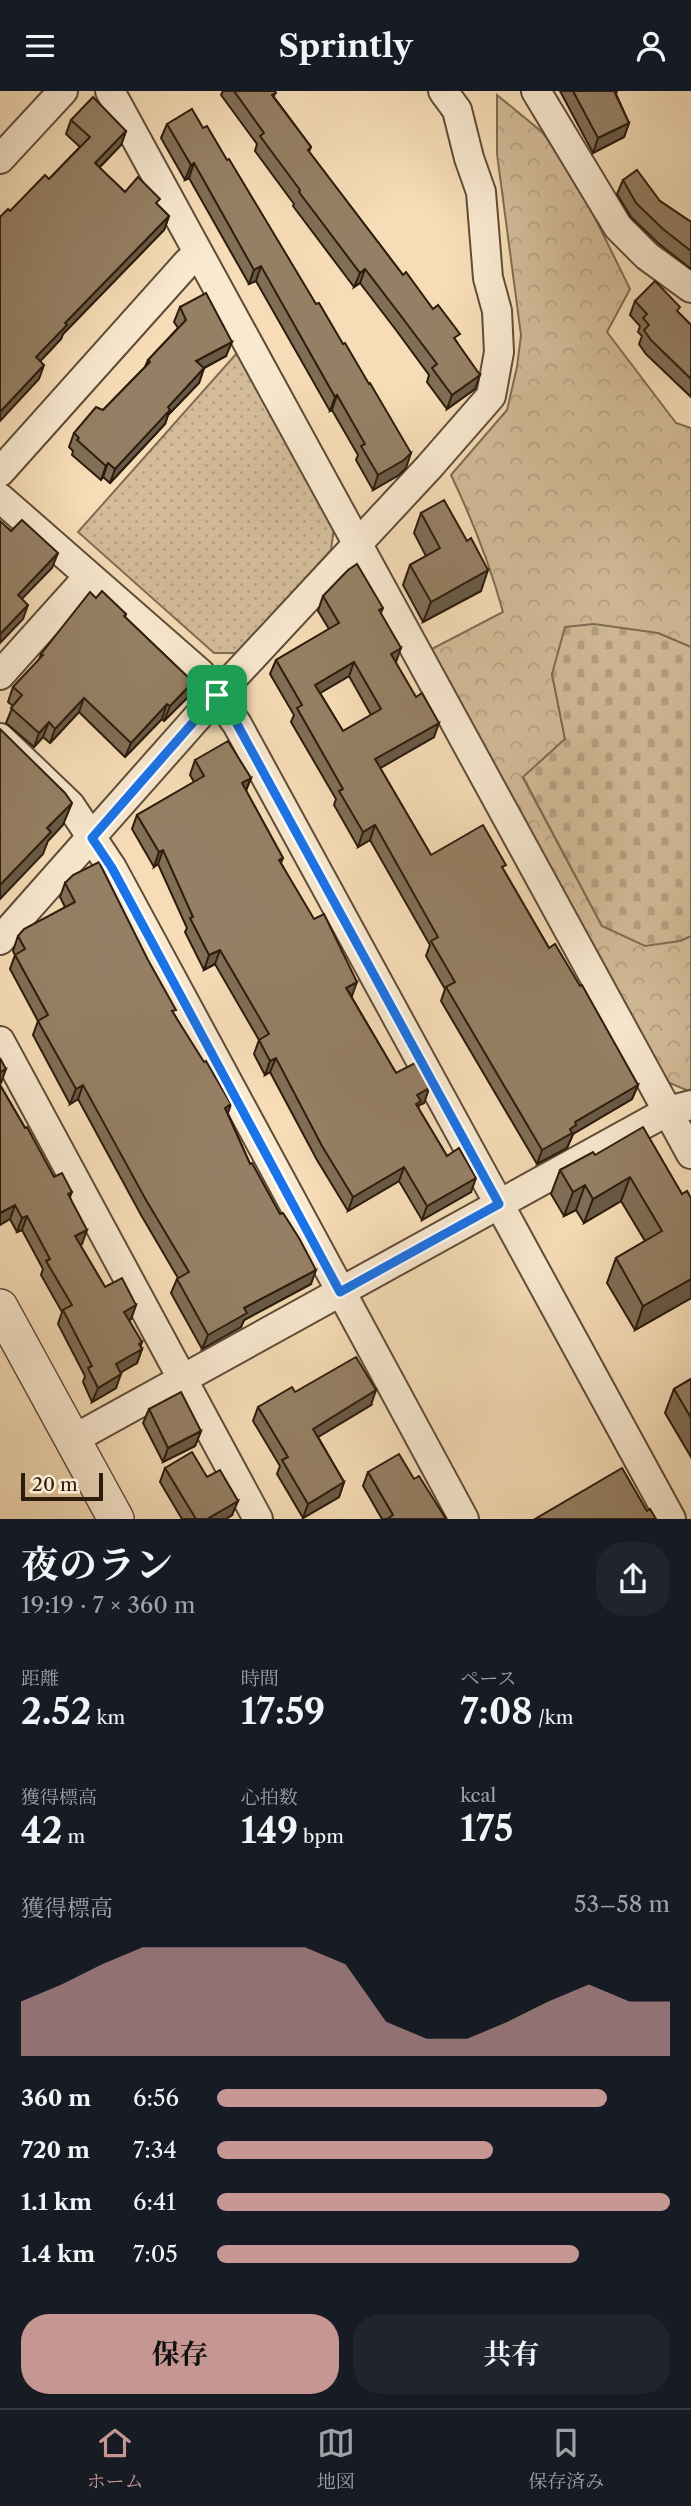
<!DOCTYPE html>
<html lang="ja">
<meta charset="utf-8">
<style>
:root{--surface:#171b24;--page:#20242c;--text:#f1f3f6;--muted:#9ea1a6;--line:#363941;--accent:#c59692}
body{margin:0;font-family:"Libre Caslon Text","Noto Serif JP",serif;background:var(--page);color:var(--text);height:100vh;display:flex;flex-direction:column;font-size:26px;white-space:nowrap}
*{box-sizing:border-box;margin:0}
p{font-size:23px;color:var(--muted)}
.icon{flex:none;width:38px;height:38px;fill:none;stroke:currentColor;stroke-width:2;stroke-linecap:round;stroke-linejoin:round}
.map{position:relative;height:1428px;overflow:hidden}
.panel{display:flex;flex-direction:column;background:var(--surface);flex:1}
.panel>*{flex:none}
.scale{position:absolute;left:21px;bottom:18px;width:82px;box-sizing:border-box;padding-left:7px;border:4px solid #2d1c0d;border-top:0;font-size:19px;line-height:24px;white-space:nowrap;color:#2d1c0d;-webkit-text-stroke:5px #f9e9d0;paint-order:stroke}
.pin{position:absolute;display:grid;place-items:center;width:60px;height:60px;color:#fff;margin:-30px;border-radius:14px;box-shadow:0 4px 10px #0006}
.round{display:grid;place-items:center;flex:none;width:74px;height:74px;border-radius:28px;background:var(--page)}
.headline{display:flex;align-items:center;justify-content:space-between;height:119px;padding:0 21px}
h1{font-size:38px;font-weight:700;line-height:52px}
.figures{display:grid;grid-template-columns:repeat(3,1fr);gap:10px;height:119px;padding:7px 21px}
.figures div{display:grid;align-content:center}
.figures b{font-size:35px;font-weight:700}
.figures small{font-size:19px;font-weight:400}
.figures p{font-size:19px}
.chart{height:196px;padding:14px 21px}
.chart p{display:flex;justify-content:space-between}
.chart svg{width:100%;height:126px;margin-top:7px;fill:var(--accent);opacity:.7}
.button{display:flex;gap:14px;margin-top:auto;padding:14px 21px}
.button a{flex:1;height:80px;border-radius:28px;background:var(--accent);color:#111;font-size:28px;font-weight:700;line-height:80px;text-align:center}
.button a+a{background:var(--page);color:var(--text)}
ul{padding:0 21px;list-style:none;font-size:23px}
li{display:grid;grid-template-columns:112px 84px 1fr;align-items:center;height:52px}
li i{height:18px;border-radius:9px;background:var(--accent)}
header{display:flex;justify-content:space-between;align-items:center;height:91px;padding:0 21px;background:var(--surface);font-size:32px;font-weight:700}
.tabs{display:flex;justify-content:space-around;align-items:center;height:98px;border-top:2px solid var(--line);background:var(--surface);font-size:19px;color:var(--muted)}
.tabs a{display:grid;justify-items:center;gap:4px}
.tabs .on{color:var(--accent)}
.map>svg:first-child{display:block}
.forest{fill:url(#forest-crowns);stroke:#806c54;stroke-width:2}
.cemetery{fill:url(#cemetery-stones);stroke:#806c54;stroke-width:2}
.park{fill:url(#park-dots);stroke:#806c54;stroke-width:2}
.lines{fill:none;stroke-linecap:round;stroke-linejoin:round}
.minor-casing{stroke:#5f4c38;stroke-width:32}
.tertiary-casing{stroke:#5f4c38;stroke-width:38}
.minor{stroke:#f9e9d0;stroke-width:28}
.tertiary{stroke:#f9e9d0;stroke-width:35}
.wall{fill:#816e57;stroke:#2d1c0d;stroke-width:2;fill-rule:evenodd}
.shaded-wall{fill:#695a47;stroke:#2d1c0d;stroke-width:2}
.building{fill:#968065;stroke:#2d1c0d;stroke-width:2;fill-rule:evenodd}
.route-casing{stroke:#fff;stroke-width:14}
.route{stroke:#1a73e8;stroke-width:9}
</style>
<header><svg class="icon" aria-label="menu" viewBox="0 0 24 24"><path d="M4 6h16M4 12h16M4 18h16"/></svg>Sprintly<svg class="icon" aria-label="person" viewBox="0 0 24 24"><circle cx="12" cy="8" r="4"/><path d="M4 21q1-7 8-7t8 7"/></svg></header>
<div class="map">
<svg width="691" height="1428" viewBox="0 0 691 1428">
<defs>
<pattern id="forest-crowns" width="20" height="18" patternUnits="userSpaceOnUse" patternTransform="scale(1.75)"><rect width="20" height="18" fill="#d4bc9a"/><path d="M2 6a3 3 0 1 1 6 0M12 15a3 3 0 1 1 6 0" fill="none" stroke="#b6a184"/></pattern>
<pattern id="cemetery-stones" width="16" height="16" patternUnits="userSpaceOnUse" patternTransform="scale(1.75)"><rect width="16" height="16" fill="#d4bc9a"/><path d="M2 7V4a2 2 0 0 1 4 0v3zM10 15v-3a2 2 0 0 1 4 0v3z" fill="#b6a184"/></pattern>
<pattern id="park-dots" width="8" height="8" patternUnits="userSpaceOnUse" patternTransform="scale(1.75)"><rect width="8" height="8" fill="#d4bc9a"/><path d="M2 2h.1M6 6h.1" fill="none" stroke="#b6a184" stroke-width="1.8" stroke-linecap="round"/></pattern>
</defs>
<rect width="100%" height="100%" fill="#f6ddb7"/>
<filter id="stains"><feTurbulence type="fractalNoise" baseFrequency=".00286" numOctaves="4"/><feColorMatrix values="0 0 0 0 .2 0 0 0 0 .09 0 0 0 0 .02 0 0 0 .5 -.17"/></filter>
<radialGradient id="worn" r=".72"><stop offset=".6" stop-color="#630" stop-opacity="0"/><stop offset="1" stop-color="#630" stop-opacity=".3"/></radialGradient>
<!-- forest -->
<path class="forest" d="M497,4L541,40L571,78L630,198L607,241L676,332L691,337V556L658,542L552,583L565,648L523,687L602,835L618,842L680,850L691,845V1001L665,990L428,560L503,521C490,474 472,428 451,384L507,319L517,276L521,244L497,63Z"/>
<!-- cemetery -->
<polygon class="cemetery" points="594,533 658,542 691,556 691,845 680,850 645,855 602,835 523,686 565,648 552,583 565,536"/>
<!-- park -->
<polygon class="park" points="237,262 334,437 331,459 238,562 214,562 78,441"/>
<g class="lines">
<!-- minor casing -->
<g class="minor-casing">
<g id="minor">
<polyline points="110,0 691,1063"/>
<polyline points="536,0 618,136 647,165 691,197"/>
<polyline points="0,68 63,0"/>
<polyline points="0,381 188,171 199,165"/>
<polyline points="0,407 200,582 237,633 671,1428"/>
<polyline points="0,584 88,486"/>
<polyline points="0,647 70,714 112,777 464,1428"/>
<polyline points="0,849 217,604 429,376 491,305 499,261 497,220 488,187 481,101 469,67 457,19 443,0"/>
<polyline points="0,950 258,1428"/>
<polyline points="72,1349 668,1020 691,1014"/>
</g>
</g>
<!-- tertiary casing -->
<g class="tertiary-casing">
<polyline id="tertiary" points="0,1216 116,1428"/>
</g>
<!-- minor -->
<use href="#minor" class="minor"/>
<!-- tertiary -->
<use href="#tertiary" class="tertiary"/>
</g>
<!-- wall -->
<g class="wall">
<polygon points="223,0 275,0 274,6 311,56 309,61 403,184 457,251 475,298 447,318 427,291 429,284 396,239 360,192 354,196 293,115 294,113 255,60 257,53 221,4"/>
<polygon points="560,0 617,0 616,3 629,32 624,46 593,62"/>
<polygon points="71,29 126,40 121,54 99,77 125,101 158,114 169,125 164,139 63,243 61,248 40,270 39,288 10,120 49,88 80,56 66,43"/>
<polygon points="167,33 203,37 406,377 399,384 373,399 356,369 358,364 332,319 330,320 256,190 249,193 189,87 185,89 161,47"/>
<polygon points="623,89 660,110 691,131 691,178 658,152 631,126 617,103"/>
<polygon points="635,210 678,221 691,234 691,306 646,263 639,253 642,245 638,241 640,235 630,224"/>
<polygon points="180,216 226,265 204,277 199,292 168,324 165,333 110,392 103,386 101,389 72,364 73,360 69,356 74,342 103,319 145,276 148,269 178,237 174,231"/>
<polygon points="421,422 467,450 481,500 423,531 403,494 410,474 426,465 414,442"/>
<path d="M323,505L383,517L381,522L396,572L434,646L380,677L431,764L504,780L549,857L638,994L632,1008L573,1043L567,1057L537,1073L441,910L445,898L426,865L430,854L370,749L358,756L334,714L336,708L291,631L294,624L270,583L276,569L329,538L318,520ZM349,585L371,624L343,640L320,602Z"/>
<polygon points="96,507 126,523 125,526 193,591 188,606 164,630 162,628 125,666 79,621 50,652 43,646 34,656 6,632 13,615 8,611 13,596 39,569 41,563"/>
<polygon points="195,669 251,687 246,700 283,767 281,772 351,905 396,982 429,997 424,1012 419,1014 418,1017 447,1065 471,1101 422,1129 399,1090 348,1120 317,1069 270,981 265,984 254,963 259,949 215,873 204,879 185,841 187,837 158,773 154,776 132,738 137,724 194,691 190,684"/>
<polygon points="65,792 174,923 228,1023 250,1073 311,1193 244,1229 241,1236 202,1258 171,1202 177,1188 178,1187 141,1124 78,1008 70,1013 33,944 38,930 10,878 15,864 13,860 18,845 65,816 60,806"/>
<polygon points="0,994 54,1086 72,1101 70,1106 82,1153 80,1154 105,1196 136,1214 131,1228 129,1229 142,1258 137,1272 120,1281 116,1297 92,1311 83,1291 85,1285 58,1233 62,1221 41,1184 43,1178 22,1139 17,1141 10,1128"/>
<polygon points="595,1064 691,1107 691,1207 635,1239 607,1192 616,1167 645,1150 621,1110 584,1132 576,1119 564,1125 551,1103 560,1079"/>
<polygon points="691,1288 691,1366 665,1322 674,1298"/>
<polygon points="295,1301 371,1314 318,1346 344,1391 339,1406 303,1427 277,1383 280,1375 253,1330 258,1316"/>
<polygon points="149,1318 201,1340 195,1355 163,1371 143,1332"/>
<polygon points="165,1377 232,1424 226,1428 182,1428 160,1391"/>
<polygon points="368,1381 414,1388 446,1428 382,1428 363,1395"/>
</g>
<!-- shaded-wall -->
<g class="shaded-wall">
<polygon points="629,32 624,46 593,62 598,47"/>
<polygon points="126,40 121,54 89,87 95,72"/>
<polygon points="194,72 189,87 185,89 191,74"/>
<polygon points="169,125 164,139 63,243 61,248 31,280 36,266 65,232"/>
<polygon points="261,175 256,190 249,193 254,179"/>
<polygon points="365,178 360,192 354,196 360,182"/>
<polygon points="232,251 226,265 191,284 196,270"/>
<polygon points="44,274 39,288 0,330 0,321"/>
<polygon points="204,277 199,292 168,324 165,333 110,392 115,378 168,316"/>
<polygon points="480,284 475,298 447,318 452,304"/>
<polygon points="337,304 332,319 330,320 335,306"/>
<polygon points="411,362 406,377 399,384 373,399 378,384"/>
<polygon points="108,372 103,386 101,389 106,375"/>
<polygon points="58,462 52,477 12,518 18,504"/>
<polygon points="488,479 481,500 423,531 431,511"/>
<polygon points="28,514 23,528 0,552 0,543"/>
<polygon points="401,557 396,571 385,578 391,563"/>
<polygon points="354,571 349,585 310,608 315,594"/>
<polygon points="193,591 188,606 164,630 170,615"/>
<polygon points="84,607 79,621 50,652 55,638"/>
<polygon points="167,613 162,628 125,666 131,652"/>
<polygon points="49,631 43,646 34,656 39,642"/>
<polygon points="439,632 434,646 370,683 375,668"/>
<polygon points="251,687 245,701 242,692"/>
<polygon points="72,712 63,734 48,750 43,763 0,808 0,794 47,737"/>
<polygon points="375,734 370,749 358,756 363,741"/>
<polygon points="163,759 158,773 154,776 159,761"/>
<polygon points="220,859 215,873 204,879 209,864"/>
<polygon points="357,891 352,905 346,897"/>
<polygon points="276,967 270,981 265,984 270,970"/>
<polygon points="6,978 1,992 0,993 0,981"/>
<polygon points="83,994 78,1008 70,1013 76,998"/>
<polygon points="638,994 632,1008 573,1043 567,1057 537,1073 542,1059 570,1038 575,1031"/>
<polygon points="429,997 424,1012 419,1014 416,1024 417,1004"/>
<polygon points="231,1013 226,1028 225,1017"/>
<polygon points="404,1076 399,1090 348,1120 353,1106"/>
<polygon points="630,1086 621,1110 584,1132 593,1108"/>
<polygon points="476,1087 471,1101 422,1129 427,1115"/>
<polygon points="585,1094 576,1119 564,1125 573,1101"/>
<polygon points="15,1114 10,1128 0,1134 0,1122"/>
<polygon points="27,1125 22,1139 17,1141 22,1127"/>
<polygon points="87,1139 82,1153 70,1159 75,1145"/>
<polygon points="316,1179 311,1193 244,1229 241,1236 202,1258 208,1244 244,1217"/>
<polygon points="691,1188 691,1207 635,1239 643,1215"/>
<polygon points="136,1214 131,1228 119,1235 124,1221"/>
<polygon points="142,1251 139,1260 142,1258 137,1272 111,1287 116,1273"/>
<polygon points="121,1283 116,1297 92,1311 98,1297"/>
<polygon points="376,1299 371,1314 308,1352 313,1338"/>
<polygon points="201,1340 195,1355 163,1371 168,1357"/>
<polygon points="344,1391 339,1406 303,1427 308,1413"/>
<polygon points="238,1410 232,1424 226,1428 207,1428"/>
</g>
<!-- building -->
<g class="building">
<polygon points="234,0 275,0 276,2 272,4 311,56 308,59 403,184 406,181 433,218 438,214 460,243 454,247 480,284 452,304 432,277 437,273 401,225 365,178 360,182 299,101 300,99 260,45 264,42"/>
<polygon points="573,0 614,0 629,32 598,47"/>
<polygon points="93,6 126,40 95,72 125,101 138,86 160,108 156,112 169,125 65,232 67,234 36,266 44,274 0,321 0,126 8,118 10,120 45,84 49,88 90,46 71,29"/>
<polygon points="192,18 203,37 207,35 227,69 229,68 316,213 319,212 343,253 345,252 369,293 370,292 411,362 404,369 378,384 361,355 365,353 337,304 335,306 261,175 254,179 194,72 191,74 167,33"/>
<polygon points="637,79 660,110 691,131 691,160 663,138 636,112 623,89"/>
<polygon points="655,190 680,216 677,220 691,234 691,288 651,249 644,239 649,234 643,227 647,223 635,210"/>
<polygon points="206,202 232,251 196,270 204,277 168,316 170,319 115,378 108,372 106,375 77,349 79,347 74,342 96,316 103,319 150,271 148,269 186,229 180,216"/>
<polygon points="444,409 467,450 471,447 488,479 431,511 410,474 440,457 421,422"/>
<polygon points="22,429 58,462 18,504 28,514 0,543 0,430 11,440"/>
<path d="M357,473L383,517L379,519L401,557L391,563L416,606L422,602L439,632L375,668L431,764L483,734L506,774L502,776L549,857L555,853L580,895L582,894L638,994L575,1031L576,1034L570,1038L572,1042L542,1059L446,896L455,891L431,850L438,846L375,734L363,741L339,700L343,698L297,617L302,614L276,569L339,532L323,505L348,479ZM354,571L381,618L343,640L315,594Z"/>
<polygon points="102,500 126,523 124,525 193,591 170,615 167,613 131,652 84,607 55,638 49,631 39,642 11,617 22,604 13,596 43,564 41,563 90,501 96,507"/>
<polygon points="0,638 65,702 72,712 47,737 51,741 0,794"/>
<polygon points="228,650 251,687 242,692 283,767 279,769 314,828 324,823 357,891 346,897 396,982 415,972 429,997 417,1004 421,1010 416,1013 447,1065 459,1057 476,1087 427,1115 404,1076 353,1106 322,1055 276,967 270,970 259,949 269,943 220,859 209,864 190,827 193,826 163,759 159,761 137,724 204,685 195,669"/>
<polygon points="99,771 148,869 176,919 172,920 204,971 206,970 231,1013 225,1017 250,1073 252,1072 280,1123 283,1122 299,1147 316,1179 244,1217 247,1222 208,1244 177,1188 189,1181 146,1109 83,994 76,998 38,930 48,924 15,864 25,858 18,845 24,838 75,811 65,792 73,784"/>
<polygon points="0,967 6,978 0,981"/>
<polygon points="0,994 25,1037 27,1036 54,1086 62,1082 72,1101 68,1103 87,1139 75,1145 105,1196 122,1187 136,1214 124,1221 142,1251 139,1253 142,1258 116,1273 121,1283 98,1297 88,1277 92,1275 63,1219 72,1214 46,1170 50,1168 27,1125 22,1127 15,1114 0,1122"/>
<polygon points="643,1036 682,1103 687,1100 691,1107 691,1188 643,1215 616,1167 662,1140 630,1086 593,1108 585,1094 573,1101 560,1079 593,1061 595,1064"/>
<polygon points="356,1266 376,1299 313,1338 344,1391 308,1413 282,1369 288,1366 258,1316 292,1296 295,1301"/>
<polygon points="691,1288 691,1327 674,1298"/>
<polygon points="181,1301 201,1340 168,1357 149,1318"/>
<polygon points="192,1361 207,1386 220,1379 238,1410 207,1428 196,1428 165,1377"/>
<polygon points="399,1363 414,1388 419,1385 446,1428 387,1428 393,1424 368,1381"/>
<polygon points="622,1377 647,1420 650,1418 656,1428 535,1428"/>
</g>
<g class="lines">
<!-- route casing -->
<g class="route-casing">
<polygon id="route" points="217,604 237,633 499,1113 340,1201 112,777 92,747"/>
</g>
<!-- route -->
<use href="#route" class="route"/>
</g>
<rect width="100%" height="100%" filter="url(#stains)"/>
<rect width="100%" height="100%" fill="url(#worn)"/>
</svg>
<div class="scale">20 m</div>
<div class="pin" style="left:217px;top:604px;background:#1e9e55"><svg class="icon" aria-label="arrive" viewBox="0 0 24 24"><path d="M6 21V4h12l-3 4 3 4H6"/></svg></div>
</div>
<section class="panel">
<div class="headline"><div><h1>夜のラン</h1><p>19:19 · 7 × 360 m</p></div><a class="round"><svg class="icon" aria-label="share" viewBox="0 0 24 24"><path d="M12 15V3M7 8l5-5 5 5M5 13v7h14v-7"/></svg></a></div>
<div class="figures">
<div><p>距離</p><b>2.52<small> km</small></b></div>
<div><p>時間</p><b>17:59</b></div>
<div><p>ペース</p><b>7:08<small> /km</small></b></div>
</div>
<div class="figures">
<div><p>獲得標高</p><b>42<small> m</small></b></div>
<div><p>心拍数</p><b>149<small> bpm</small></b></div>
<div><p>kcal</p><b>175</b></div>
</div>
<div class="chart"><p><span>獲得標高</span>53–58 m</p>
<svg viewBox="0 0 160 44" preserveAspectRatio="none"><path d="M0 44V25L10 19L20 12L30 6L40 6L50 6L60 6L70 6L80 12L90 32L100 38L110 38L120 32L130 25L140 19L150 25L160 25V44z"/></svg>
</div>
<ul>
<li><b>360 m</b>6:56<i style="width:86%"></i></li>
<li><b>720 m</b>7:34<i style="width:61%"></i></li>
<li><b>1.1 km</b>6:41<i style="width:100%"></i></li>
<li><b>1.4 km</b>7:05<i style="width:80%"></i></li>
</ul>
<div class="button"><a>保存</a><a>共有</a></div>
</section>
<nav class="tabs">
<a class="on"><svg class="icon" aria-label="home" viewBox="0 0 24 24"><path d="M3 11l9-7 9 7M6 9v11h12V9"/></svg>ホーム</a>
<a><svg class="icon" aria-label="map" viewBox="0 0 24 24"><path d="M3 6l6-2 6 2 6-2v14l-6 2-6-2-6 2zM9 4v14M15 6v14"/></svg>地図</a>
<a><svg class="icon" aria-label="saved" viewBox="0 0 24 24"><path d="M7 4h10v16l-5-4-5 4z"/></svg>保存済み</a>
</nav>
